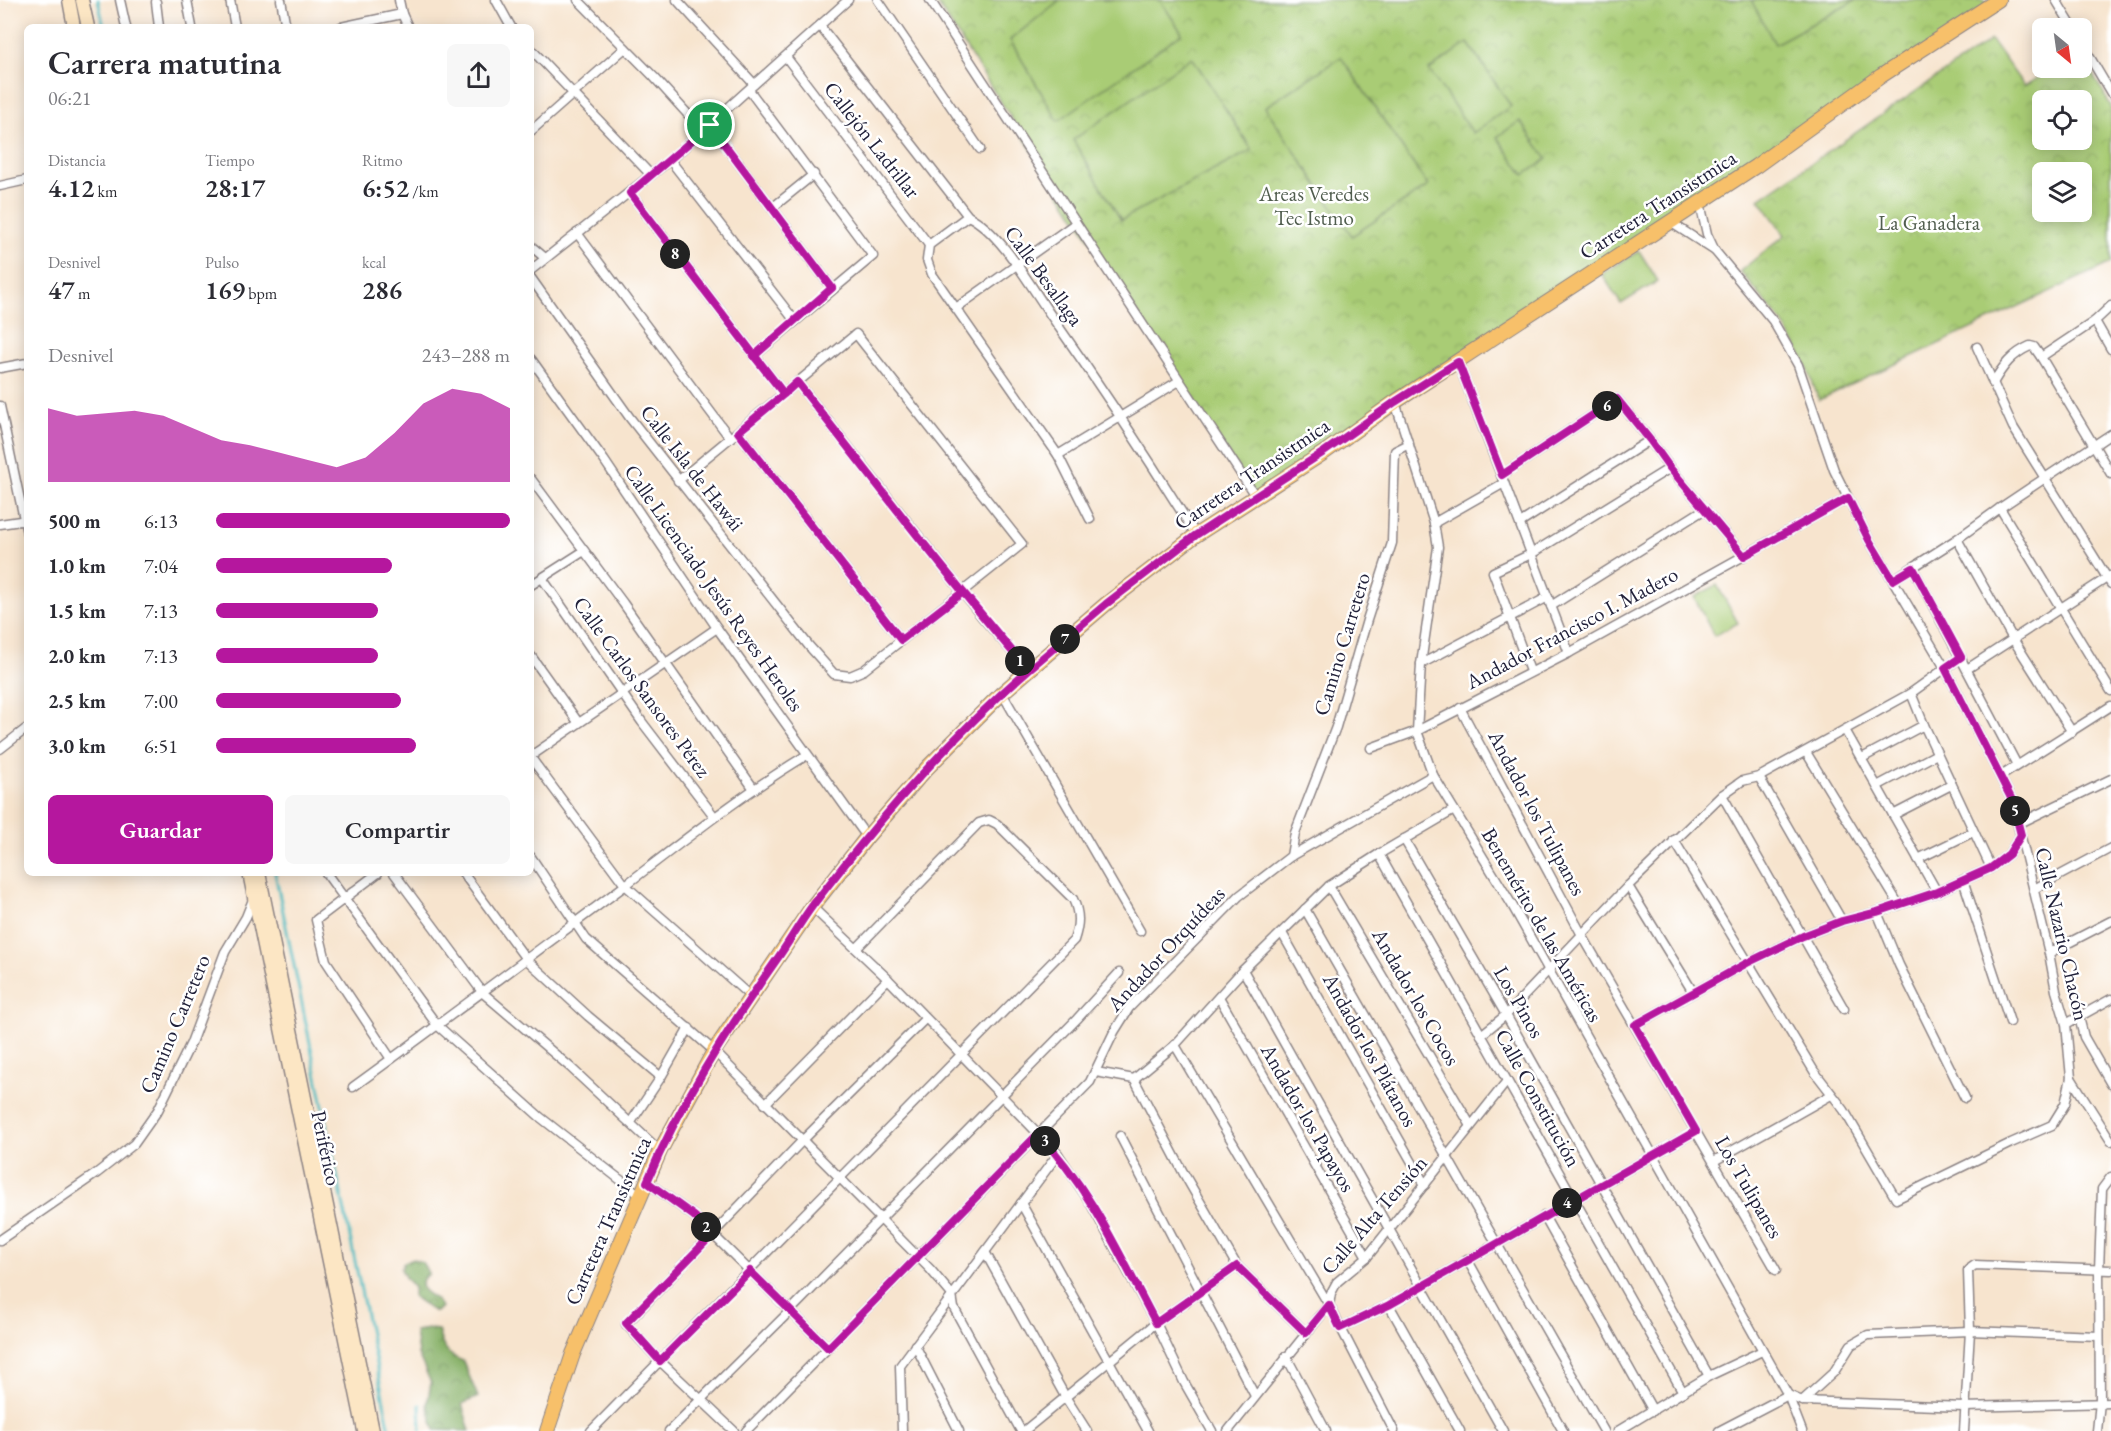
<!DOCTYPE html>
<html lang="es">
<meta charset="utf-8">
<style>
:root{--surface:#fff;--page:#f7f7f7;--text:#2b2b33;--muted:#7c7c81;--accent:#b5179e}
body{margin:0;font-family:"EB Garamond",serif;background:var(--page);color:var(--text);height:100vh;display:flex;flex-direction:column;font-size:22px;white-space:nowrap}
*{box-sizing:border-box;margin:0}
p{font-size:20px;color:var(--muted)}
.icon{flex:none;width:33px;height:33px;fill:none;stroke:currentColor;stroke-width:2;stroke-linecap:round;stroke-linejoin:round}
.map{position:relative;flex:1;overflow:hidden}
.panel{position:absolute;left:24px;top:24px;width:510px;height:852px;display:flex;flex-direction:column;background:var(--surface);border-radius:9px;box-shadow:0 3px 15px #0003}
.panel>*{flex:none}
.needle{width:39px;rotate:151deg}
.buttons{position:absolute;left:2032px;top:18px;display:grid;gap:12px}
.buttons a{display:grid;place-items:center;width:60px;height:60px;border-radius:9px;background:var(--surface);box-shadow:0 3px 15px #0003;font-size:30px}
.pin{position:absolute;display:grid;place-items:center;width:51px;height:51px;color:#fff;margin:-26px;border:3px solid #fff;border-radius:50%;box-shadow:0 2px 6px #0007}
.km{position:absolute;width:30px;height:30px;margin:-15px;border-radius:50%;background:#222;color:#fff;font-size:16px;line-height:30px;text-align:center}
.round{display:grid;place-items:center;flex:none;width:63px;height:63px;border-radius:9px;background:var(--page)}
.summary{display:flex;align-items:center;justify-content:space-between;height:102px;padding:0 24px}
h1{font-size:33px;font-weight:600;line-height:45px}
.figures{display:grid;grid-template-columns:repeat(3,1fr);gap:9px;height:102px;padding:6px 24px}
.figures div{display:grid;align-content:center}
.figures b{font-size:26px;font-weight:600}
.figures small{font-size:16px;font-weight:400}
.figures p{font-size:16px}
.chart{height:168px;padding:12px 24px}
.chart p{display:flex;justify-content:space-between}
.chart svg{width:100%;height:108px;margin-top:6px;fill:var(--accent);opacity:.7}
.button{display:flex;gap:12px;margin-top:auto;padding:12px 24px}
.button a{flex:1;height:69px;border-radius:9px;background:var(--accent);color:#fff;font-size:24px;font-weight:600;line-height:69px;text-align:center}
.button a+a{background:var(--page);color:var(--text)}
ul{padding:0 24px;list-style:none;font-size:20px}
li{display:grid;grid-template-columns:96px 72px 1fr;align-items:center;height:45px}
li i{height:15px;border-radius:8px;background:var(--accent)}
.map>svg:first-child{display:block}
.forest{fill:url(#forest-crowns);stroke:#546950;stroke-width:1.5}
.park{fill:url(#park-crowns);stroke:#667758;stroke-width:1.5;fill-rule:evenodd}
.garden{fill:#a9cc75;stroke:#667758;stroke-width:1.5}
.lines{fill:none;stroke-linecap:round;stroke-linejoin:round}
.stream{stroke:#4bbac0;stroke-width:3}
.street-casing{stroke:#8c8384;stroke-width:11}
.secondary-casing{stroke:#8c8384;stroke-width:15}
.primary-casing{stroke:#8c8384;stroke-width:16}
.street{stroke:#fff;stroke-width:8}
.secondary{stroke:#fce6c4;stroke-width:12}
.primary{stroke:#f7c06b;stroke-width:14}
.route-casing{stroke:#fff;stroke-width:12}
.route{stroke:#b5179e;stroke-width:8}
.labels{text-anchor:middle;stroke-width:5;stroke-linejoin:round;paint-order:stroke}
.street-label{font-size:21px;fill:#22223b;stroke:#fff}
.park-label{font-size:21px;fill:#515e4f;stroke:#fff}
</style>
<div class="map">
<svg width="2111" height="1431" viewBox="0 0 2111 1431">
<defs>
<pattern id="forest-crowns" width="20" height="18" patternUnits="userSpaceOnUse" patternTransform="scale(1.5)"><rect width="20" height="18" fill="#86b066"/><path d="M2 6a3 3 0 1 1 6 0M12 15a3 3 0 1 1 6 0" fill="none" stroke="#6d8f55"/></pattern>
<pattern id="park-crowns" width="20" height="18" patternUnits="userSpaceOnUse" patternTransform="scale(1.5)"><rect width="20" height="18" fill="#a9cc75"/><path d="M2 6a3 3 0 1 1 6 0M12 15a3 3 0 1 1 6 0" fill="none" stroke="#91af66"/></pattern>
</defs>
<rect width="100%" height="100%" fill="#fff"/>
<filter id="ink" filterUnits="userSpaceOnUse"><feTurbulence type="fractalNoise" baseFrequency=".0167" numOctaves="2"/><feDisplacementMap in="SourceGraphic" scale="12" xChannelSelector="R" yChannelSelector="G"/><feConvolveMatrix kernelMatrix="1 2 1 2 8 2 1 2 1" color-interpolation-filters="sRGB"/></filter>
<filter id="wash" filterUnits="userSpaceOnUse"><feTurbulence type="fractalNoise" baseFrequency=".008" numOctaves="4" result="noise"/><feDisplacementMap in="SourceGraphic" scale="24" xChannelSelector="R" yChannelSelector="G"/><feGaussianBlur stdDeviation="1.35" result="paint"/><feColorMatrix in="noise" values="0 0 0 0 0 0 0 0 0 0 0 0 0 0 0 0 0 1.4 0 .05"/><feComposite in="paint" operator="in"/></filter>
<g filter="url(#wash)">
<rect width="100%" height="100%" fill="#f7e4ce"/>
<!-- forest -->
<g class="forest">
<path d="M413,1259L422,1262L429,1274L423,1279L421,1286C426,1296 434,1294 441,1307L436,1312C427,1310 422,1301 413,1297V1286L406,1279L401,1269L404,1262Z"/>
<path d="M429,1329L438,1330C442,1347 446,1355 463,1361L478,1397L462,1404L470,1431L435,1430L427,1405L431,1383L418,1354L415,1331Z"/>
</g>
<!-- park -->
<g class="park">
<polygon points="935,0 1984,0 1989,6 1256,497"/>
<path d="M1991,40L2024,86L2055,68H2082V56L2111,106V263L1819,400L1805,362L1782,322L1740,271L1785,235L1759,199ZM2043,100H2082V140H2043ZM2043,172H2082V212H2043Z"/>
</g>
<!-- garden -->
<g class="garden">
<polygon points="1060,0 1160,0 1182,33 1058,121 1010,40"/>
<polygon points="1751,0 1856,0 1775,44"/>
<polygon points="1468,43 1511,106 1473,133 1429,70"/>
<polygon points="1192,57 1252,150 1121,220 1073,140"/>
<polygon points="1341,57 1428,186 1352,236 1265,107"/>
<polygon points="1520,121 1547,159 1524,175 1497,137"/>
<polygon points="1639,251 1658,281 1621,304 1602,274"/>
<polygon points="1717,585 1738,623 1714,636 1694,597"/>
</g>
<g class="lines">
<!-- stream -->
<g class="stream">
<polyline points="98,0 104,27"/>
<polyline points="275,873 390,1431"/>
<polyline points="420,1405 421,1431"/>
</g>
</g>
</g>
<g filter="url(#ink)">
<g class="lines">
<!-- street casing -->
<g class="street-casing">
<g id="street">
<polyline points="120,0 126,27"/>
<polyline points="187,0 192,27"/>
<polyline points="230,0 235,27"/>
<polyline points="281,0 286,27"/>
<polyline points="496,0 511,27"/>
<polyline points="578,0 654,77 703,131"/>
<polyline points="677,0 754,84"/>
<polyline points="878,0 980,149"/>
<polyline points="930,0 1256,497"/>
<polyline points="2056,0 2073,28"/>
<polyline points="156,2 159,27"/>
<polyline points="402,14 408,27"/>
<path d="M820,26L968,216C1000,231 1031,287 1052,317C1102,388 1150,461 1196,535"/>
<polyline points="341,27 402,14 399,0"/>
<polyline points="2082,44 2111,93"/>
<polyline points="531,49 651,175"/>
<polyline points="786,57 929,245"/>
<polyline points="749,90 873,256 754,356"/>
<polyline points="710,125 832,288"/>
<polyline points="531,131 625,48"/>
<polyline points="670,160 795,321"/>
<polyline points="0,186 27,180"/>
<polyline points="630,193 784,394"/>
<polyline points="772,208 814,174"/>
<polyline points="968,216 929,245 927,260 932,274 1058,455 1090,519"/>
<polyline points="1670,222 1715,251"/>
<polyline points="577,233 730,438"/>
<polyline points="531,246 545,258"/>
<polyline points="531,270 670,160 848,0"/>
<polyline points="531,278 630,418 809,646 834,674 850,676 864,670 1022,544 856,334 678,481"/>
<polyline points="2111,306 2095,321 2041,357 2111,474"/>
<polyline points="956,308 1076,223"/>
<polyline points="2095,321 2111,349"/>
<polyline points="1977,347 2013,427 2111,584"/>
<polyline points="531,359 604,460 717,628 867,837"/>
<polyline points="1458,362 1569,653"/>
<polyline points="0,368 27,363"/>
<polyline points="797,382 983,618 1028,670"/>
<path d="M1993,383C2003,366 2012,354 2030,346L2034,347L2041,357"/>
<polyline points="1395,402 1434,523 1438,547 1421,664 1417,731 1433,775 1512,905 1788,1395 1802,1431"/>
<polyline points="0,406 27,533"/>
<polyline points="738,432 901,640"/>
<polyline points="1058,455 1179,381"/>
<polyline points="1502,475 1617,399 1650,440 1670,468 1744,556"/>
<polyline points="531,479 623,603 754,789"/>
<polyline points="2000,508 2111,691"/>
<polyline points="1434,523 1504,483"/>
<polyline points="1520,523 1650,440"/>
<polyline points="0,524 27,520"/>
<polyline points="1957,539 2013,639 2072,732"/>
<polyline points="1913,568 2017,765"/>
<polyline points="542,578 642,722 714,816"/>
<polyline points="1893,580 1957,539 2000,508 2111,434"/>
<polyline points="531,585 584,551"/>
<polyline points="1551,606 1705,509"/>
<polyline points="531,656 578,722"/>
<polyline points="1421,664 1548,597"/>
<polyline points="1967,669 2110,576"/>
<polyline points="1530,671 1493,572 1531,554 1670,468"/>
<polyline points="1002,693 1140,931"/>
<polyline points="1911,693 1924,725 1991,868"/>
<polyline points="1460,708 1582,935 1776,1270"/>
<polyline points="1845,730 1937,892"/>
<polyline points="1371,748 1417,731 1569,653 1848,498"/>
<polyline points="0,749 27,728"/>
<polyline points="1806,752 1899,905"/>
<polyline points="531,756 717,628"/>
<polyline points="531,758 625,885 750,996"/>
<polyline points="1862,758 1924,725"/>
<polyline points="2001,776 2111,706"/>
<polyline points="1759,777 1842,921"/>
<polyline points="1877,786 1937,754"/>
<polyline points="1722,795 1844,1009"/>
<polyline points="1893,815 1951,785"/>
<polyline points="2018,824 2111,779"/>
<polyline points="1404,839 1506,1015 1709,1376"/>
<polyline points="1674,840 1814,1071 1844,1110 1896,1199 2011,1143 2052,1125 2065,1104 2071,1078 2066,1024 2056,991 2049,953 2012,800 1945,668 1869,540 1834,470 1798,365 1773,321 1715,251 1707,234 1700,203"/>
<polyline points="1379,854 1683,1392"/>
<polyline points="1291,856 1295,833 1336,727 1367,620 1392,543 1395,451 1409,444"/>
<polyline points="531,857 586,939 714,1051 930,1269 952,1295 954,1308 1021,1431"/>
<polyline points="1918,859 1973,832"/>
<polyline points="326,873 437,1025 540,1117 641,1196"/>
<polyline points="378,873 316,920 326,961 391,1059"/>
<polyline points="394,873 483,993 570,1067 660,1151"/>
<polyline points="463,873 526,959 588,1016 661,1077"/>
<polyline points="1963,880 2010,1022"/>
<polyline points="1329,886 1471,1126"/>
<polyline points="1628,886 1693,992"/>
<polyline points="2034,889 2111,848"/>
<polyline points="812,907 888,979 1058,1154 1090,1202 1156,1323 1184,1382 1212,1431"/>
<polyline points="1305,909 1604,1431"/>
<polyline points="1877,912 1899,965 1965,1098"/>
<polyline points="1282,933 1425,1185"/>
<polyline points="2049,953 2111,921"/>
<polyline points="1243,970 1503,1431"/>
<polyline points="1219,997 1367,1257"/>
<polyline points="2079,1017 2084,1037 2111,1084"/>
<polyline points="2066,1024 2111,999"/>
<polyline points="1635,1025 1747,963 1803,936 1842,921 1877,912 1937,892 1991,868 2009,854 2021,835"/>
<polyline points="1481,1035 1506,1015 1628,886 1722,795 1742,781 1759,777 1911,693 1961,657"/>
<polyline points="1175,1045 1329,1305 1394,1431"/>
<polyline points="1096,1072 1134,1079 1175,1045 1243,970 1329,886 1379,854 1454,810"/>
<polyline points="2071,1078 2111,1141"/>
<polyline points="1134,1079 1183,1172 1237,1266 1306,1333"/>
<path d="M353,1087C444,1021 533,954 623,887C683,841 742,794 807,755"/>
<polyline points="765,1104 888,979"/>
<polyline points="631,1122 661,1077 689,1028"/>
<polyline points="1120,1136 1255,1396"/>
<polyline points="1714,1161 1831,1095"/>
<polyline points="647,1182 694,1216 828,1348"/>
<polyline points="1021,1203 1148,1431"/>
<polyline points="1544,1216 1653,1411"/>
<polyline points="0,1240 97,1173 134,1144 158,1110 191,1043 225,952 246,917 254,897"/>
<polyline points="985,1252 1066,1398 1087,1431"/>
<polyline points="1467,1259 1563,1431"/>
<polyline points="1389,1305 1460,1431"/>
<polyline points="1340,1328 1389,1305 1696,1131"/>
<polyline points="915,1345 959,1431"/>
<polyline points="1286,1356 1326,1431"/>
<polyline points="1802,1401 1834,1372 1851,1345 1868,1335 1970,1331 2099,1336"/>
<path d="M591,1431L1074,940C1079,925 1080,914 1073,899L997,824L989,820L979,823L857,948"/>
<polyline points="669,1431 790,1311 1077,1019 1119,973"/>
<polyline points="734,1431 660,1361 626,1324 803,1140 925,1019"/>
<polyline points="746,1431 1090,1082 1114,1032 1129,1008 1239,896 1291,856 1433,775"/>
<polyline points="902,1431 900,1366 1058,1154"/>
<polyline points="1024,1431 1156,1323 1237,1266"/>
<polyline points="1228,1431 1329,1305 1331,1293 1337,1282 1367,1257 1507,1081"/>
<polyline points="1618,1431 1709,1376 1762,1351"/>
<polyline points="1719,1431 1788,1395 1802,1401 1964,1407 2111,1403"/>
<polyline points="1964,1431 1970,1331 1968,1270 1975,1265 2111,1270"/>
<polyline points="2097,1431 2100,1402 2099,1270 2102,1189 2111,1177"/>
</g>
</g>
<!-- secondary casing -->
<g class="secondary-casing">
<g id="secondary">
<polyline points="69,0 74,27"/>
<polyline points="82,0 88,27"/>
<polyline points="249,873 364,1431"/>
<polyline points="259,873 373,1431"/>
</g>
</g>
<!-- primary casing -->
<g class="primary-casing">
<polyline id="primary" points="547,1431 573,1354 660,1151 714,1051 812,907 867,837 927,768 1002,693 1106,604 1196,535 1325,452 1395,402 1756,166 1881,76 1998,0"/>
</g>
<!-- street -->
<use href="#street" class="street"/>
<!-- secondary -->
<use href="#secondary" class="secondary"/>
<!-- primary -->
<use href="#primary" class="primary"/>
</g>
</g>
<g class="lines" filter="url(#ink)">
<!-- route casing -->
<g class="route-casing">
<path id="route" d="M710,125L832,288L754,356L784,394L797,382C873,479 948,577 1028,670C948,740 877,821 813,905C799,924 788,944 775,962C726,1032 680,1103 647,1182L694,1216L713,1234L626,1323L660,1361L750,1271L828,1348L1038,1134C1090,1187 1121,1258 1156,1323L1237,1266L1306,1333L1329,1305L1340,1328L1389,1305L1696,1131L1635,1025L1747,963L1803,936L1842,921L1877,912L1937,892L1991,868L2009,854L2021,835L2012,800L1945,668L1961,657L1913,568L1893,580L1869,540L1848,498L1744,556L1670,468L1650,440L1617,399L1502,475L1458,362L1395,402L1324,452L1196,535L1106,604L1028,670L963,592L901,640L738,432L784,394L630,193L710,125"/>
</g>
<!-- route -->
<use href="#route" class="route"/>
</g>
<g class="labels">
<!-- street labels -->
<g class="street-label">
<text transform="translate(872 140) rotate(52)" y="7">Callejón Ladrillar</text>
<text transform="translate(1658 205) rotate(-33)" y="7">Carretera Transistmica</text>
<text transform="translate(1044 276) rotate(54)" y="7">Calle Besallaga</text>
<text transform="translate(692 468) rotate(52)" y="7">Calle Isla de Hawái</text>
<text transform="translate(1252 474) rotate(-34)" y="7">Carretera Transistmica</text>
<text transform="translate(714 588) rotate(55)" y="7">Calle Licenciado Jesús Reyes Heroles</text>
<text transform="translate(1572 628) rotate(-28)" y="7">Andador Francisco I. Madero</text>
<text transform="translate(1342 644) rotate(-73)" y="7">Camino Carretero</text>
<text transform="translate(642 687) rotate(54)" y="7">Calle Carlos Sansores Pérez</text>
<text transform="translate(1537 813) rotate(62)" y="7">Andador los Tulipanes</text>
<text transform="translate(1542 925) rotate(60)" y="7">Benemérito de las Américas</text>
<text transform="translate(2062 934) rotate(77)" y="7">Calle Nazario Chacón</text>
<text transform="translate(1166 949) rotate(-47)" y="7">Andador Orquídeas</text>
<text transform="translate(1416 997) rotate(60)" y="7">Andador los Cocos</text>
<text transform="translate(1519 1002) rotate(60)" y="7">Los Pinos</text>
<text transform="translate(175 1024) rotate(-67)" y="7">Camino Carretero</text>
<text transform="translate(1370 1050) rotate(61)" y="7">Andador los Plátanos</text>
<text transform="translate(1538 1098) rotate(61)" y="7">Calle Constitución</text>
<text transform="translate(1308 1118) rotate(60)" y="7">Andador los Papayos</text>
<text transform="translate(326 1148) rotate(78)" y="7">Periférico</text>
<text transform="translate(1749 1187) rotate(60)" y="7">Los Tulipanes</text>
<text transform="translate(1374 1215) rotate(-49)" y="7">Calle Alta Tensión</text>
<text transform="translate(608 1221) rotate(-66)" y="7">Carretera Transistmica</text>
</g>
<!-- park labels -->
<g class="park-label">
<text x="1314" y="201">Areas Veredes<tspan x="1314" dy="24">Tec Istmo</tspan></text>
<text x="1929" y="230">La Ganadera</text>
</g>
</g>
</svg>
<div class="buttons">
<a><svg class="needle" viewBox="-14 -14 28 28"><path d="M0-13l5 13h-10z" fill="#e53935"/><path d="M0 13l5-13h-10z" fill="#7c7c81"/></svg></a>
<a><svg class="icon" aria-label="locate" viewBox="0 0 24 24"><circle cx="12" cy="12" r="6"/><path d="M12 2v4M12 18v4M2 12h4M18 12h4"/></svg></a>
<a><svg class="icon" aria-label="layers" viewBox="0 0 24 24"><path d="M12 4l9 5-9 5-9-5zM3 14l9 5 9-5"/></svg></a>
</div>
<div class="pin" style="left:710px;top:125px;background:#1e9e55"><svg class="icon" aria-label="arrive" viewBox="0 0 24 24"><path d="M6 21V4h12l-3 4 3 4H6"/></svg></div>
<b class="km" style="left:1020px;top:661px">1</b>
<b class="km" style="left:706px;top:1227px">2</b>
<b class="km" style="left:1045px;top:1141px">3</b>
<b class="km" style="left:1567px;top:1203px">4</b>
<b class="km" style="left:2015px;top:811px">5</b>
<b class="km" style="left:1607px;top:406px">6</b>
<b class="km" style="left:1065px;top:639px">7</b>
<b class="km" style="left:675px;top:254px">8</b>
<section class="panel">
<div class="summary"><div><h1>Carrera matutina</h1><p>06:21</p></div><a class="round"><svg class="icon" aria-label="share" viewBox="0 0 24 24"><path d="M12 15V3M7 8l5-5 5 5M5 13v7h14v-7"/></svg></a></div>
<div class="figures">
<div><p>Distancia</p><b>4.12<small> km</small></b></div>
<div><p>Tiempo</p><b>28:17</b></div>
<div><p>Ritmo</p><b>6:52<small> /km</small></b></div>
</div>
<div class="figures">
<div><p>Desnivel</p><b>47<small> m</small></b></div>
<div><p>Pulso</p><b>169<small> bpm</small></b></div>
<div><p>kcal</p><b>286</b></div>
</div>
<div class="chart"><p><span>Desnivel</span>243–288 m</p>
<svg viewBox="0 0 160 44" preserveAspectRatio="none"><path d="M0 44V14L10 17L20 16L30 15L40 17L50 22L60 27L70 29L80 32L90 35L100 38L110 34L120 24L130 12L140 6L150 8L160 14V44z"/></svg>
</div>
<ul>
<li><b>500 m</b>6:13<i style="width:100%"></i></li>
<li><b>1.0 km</b>7:04<i style="width:60%"></i></li>
<li><b>1.5 km</b>7:13<i style="width:55%"></i></li>
<li><b>2.0 km</b>7:13<i style="width:55%"></i></li>
<li><b>2.5 km</b>7:00<i style="width:63%"></i></li>
<li><b>3.0 km</b>6:51<i style="width:68%"></i></li>
</ul>
<div class="button"><a>Guardar</a><a>Compartir</a></div>
</section>
</div>
